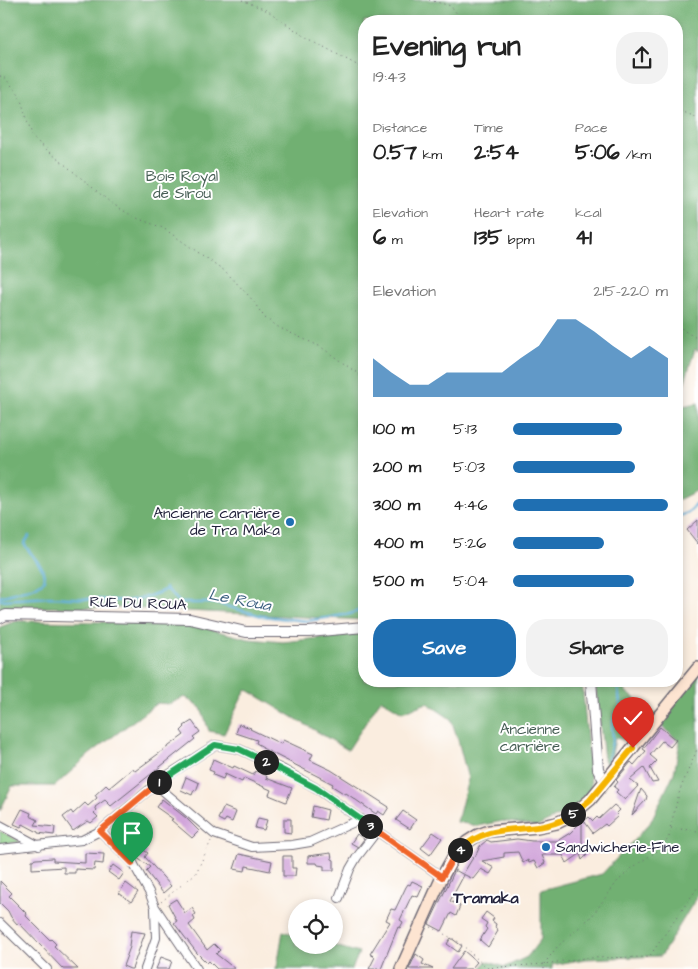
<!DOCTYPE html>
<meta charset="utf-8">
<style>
:root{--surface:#fff;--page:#f2f2f2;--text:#222;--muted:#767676;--accent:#1f6fb2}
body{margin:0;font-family:"Architects Daughter",sans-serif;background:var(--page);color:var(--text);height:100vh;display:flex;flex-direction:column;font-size:19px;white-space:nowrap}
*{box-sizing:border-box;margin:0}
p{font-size:16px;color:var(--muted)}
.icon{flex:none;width:28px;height:28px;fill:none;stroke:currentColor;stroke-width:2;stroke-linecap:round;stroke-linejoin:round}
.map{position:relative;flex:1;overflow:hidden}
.details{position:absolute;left:358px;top:15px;width:325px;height:672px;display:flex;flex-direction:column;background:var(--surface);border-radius:20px;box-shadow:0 2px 8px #0003}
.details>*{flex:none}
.controls{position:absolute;left:288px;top:899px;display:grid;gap:10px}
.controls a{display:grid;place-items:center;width:55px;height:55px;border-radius:50%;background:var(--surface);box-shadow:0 2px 8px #0003;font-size:25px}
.pin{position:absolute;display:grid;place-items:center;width:42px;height:42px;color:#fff;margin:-51px -21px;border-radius:50% 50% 50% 0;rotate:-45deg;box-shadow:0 0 5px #0007}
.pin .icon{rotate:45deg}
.km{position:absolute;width:25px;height:25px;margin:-12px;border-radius:50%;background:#222;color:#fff;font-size:14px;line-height:25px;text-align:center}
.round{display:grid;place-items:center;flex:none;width:52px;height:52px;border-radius:20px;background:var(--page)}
.headline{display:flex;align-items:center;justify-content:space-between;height:85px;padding:0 15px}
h1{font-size:28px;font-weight:800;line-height:38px}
.metrics{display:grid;grid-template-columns:repeat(3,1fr);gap:8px;height:85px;padding:5px 15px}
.metrics div{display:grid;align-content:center}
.metrics b{font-size:21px;font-weight:800}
.metrics small{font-size:14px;font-weight:400}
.metrics p{font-size:14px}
.chart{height:140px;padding:10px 15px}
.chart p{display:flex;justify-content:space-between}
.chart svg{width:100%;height:90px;margin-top:5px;fill:var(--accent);opacity:.7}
.action{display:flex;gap:10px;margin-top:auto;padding:10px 15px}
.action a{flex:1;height:58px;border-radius:20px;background:var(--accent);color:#fff;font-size:20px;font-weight:800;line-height:58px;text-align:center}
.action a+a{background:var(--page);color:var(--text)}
ul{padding:0 15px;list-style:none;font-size:16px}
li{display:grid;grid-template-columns:80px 60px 1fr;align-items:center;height:38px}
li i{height:12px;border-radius:6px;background:var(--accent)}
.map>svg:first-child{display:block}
.green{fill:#8ccd85;stroke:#577860}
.forest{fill:#71b072;stroke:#4a6956}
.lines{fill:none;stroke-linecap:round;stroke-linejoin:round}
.stream{stroke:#5bacd6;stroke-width:2.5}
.building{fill:#d1a5da}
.minor-casing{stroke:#6e6974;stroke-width:10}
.tertiary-casing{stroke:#6e6974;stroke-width:12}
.secondary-casing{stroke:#6e6974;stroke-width:14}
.path{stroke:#6e6974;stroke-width:1;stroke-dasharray:1 4;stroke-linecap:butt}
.minor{stroke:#fff;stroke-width:8}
.tertiary{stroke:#fff;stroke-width:10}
.secondary{stroke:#fde4d1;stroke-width:11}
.split-1-casing{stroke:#fff;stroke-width:10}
.split-2-casing{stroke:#fff;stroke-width:10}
.split-3-casing{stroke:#fff;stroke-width:10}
.split-4-casing{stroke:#fff;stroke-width:10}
.split-5-casing{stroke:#fff;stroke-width:10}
.split-6-casing{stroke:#fff;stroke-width:10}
.split-1{stroke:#f0652b;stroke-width:6}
.split-2{stroke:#22a559;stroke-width:6}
.split-3{stroke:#22a559;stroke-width:6}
.split-4{stroke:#f0652b;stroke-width:6}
.split-5{stroke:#f5b400;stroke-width:6}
.split-6{stroke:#f5b400;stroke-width:6}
.poi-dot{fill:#1f6fb2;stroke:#fff;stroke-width:2}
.labels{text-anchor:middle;stroke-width:4;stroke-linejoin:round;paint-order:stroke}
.park-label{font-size:15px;fill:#475e55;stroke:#fff}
.poi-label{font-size:15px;fill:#22223b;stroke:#fff;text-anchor:end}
.street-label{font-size:15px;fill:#22223b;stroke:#fff}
.water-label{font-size:16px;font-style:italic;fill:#3c6081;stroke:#fff}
.neighbourhood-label{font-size:16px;font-weight:bold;fill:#22223b;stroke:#fff}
</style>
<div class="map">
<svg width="698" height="969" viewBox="0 0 698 969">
<rect width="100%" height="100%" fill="#fff"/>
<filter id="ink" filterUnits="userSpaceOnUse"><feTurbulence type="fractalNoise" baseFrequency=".02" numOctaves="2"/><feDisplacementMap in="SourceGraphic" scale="10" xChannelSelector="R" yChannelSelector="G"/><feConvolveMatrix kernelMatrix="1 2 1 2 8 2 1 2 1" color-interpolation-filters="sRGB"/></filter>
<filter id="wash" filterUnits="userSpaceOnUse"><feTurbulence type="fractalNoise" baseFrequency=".0096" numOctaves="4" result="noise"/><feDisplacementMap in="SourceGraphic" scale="20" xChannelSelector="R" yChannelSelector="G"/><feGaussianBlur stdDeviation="1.12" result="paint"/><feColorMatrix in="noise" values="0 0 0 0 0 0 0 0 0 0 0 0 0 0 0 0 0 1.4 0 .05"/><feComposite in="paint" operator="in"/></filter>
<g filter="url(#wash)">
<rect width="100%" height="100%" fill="#faeddf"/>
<!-- green -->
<polygon class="green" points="0,831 21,842 0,844"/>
<!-- forest -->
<g class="forest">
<polygon points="0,0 698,0 698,351 695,349 677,407 698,403 698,490 676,501 676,21 364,21 364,620 128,608 15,607 0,613"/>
<polygon points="16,621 185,623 249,639 283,642 364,633 364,681 582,681 591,784 590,800 537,827 503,821 477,826 457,822 468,779 458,740 451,719 427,703 402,712 381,699 348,750 246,689 224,734 209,731 201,708 185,697 169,704 157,703 90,754 55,786 12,786 0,811 0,627"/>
<polygon points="698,668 698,895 661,956 585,959 552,965 552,969 481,969 486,961 505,967 527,957 541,939 541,890 602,874 650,823 674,773 680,742 655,721 633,748 622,739 615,738 612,754 607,765 604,759 595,681 624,681 626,692 659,716"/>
<polygon points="283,931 296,935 296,945 332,945 359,953 352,969 274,969 277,967"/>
</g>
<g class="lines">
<!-- stream -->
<g class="stream">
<polyline points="676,517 688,513 698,503"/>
<polyline points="0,597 35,587 45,580 42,568 24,544 29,536"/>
<polyline points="0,600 51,597 127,601 147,597 165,590 166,588 180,603 215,603 262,616 307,621 350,614 364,609"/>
<polyline points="608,760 613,738 612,726 615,714 621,711 617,681"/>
</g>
</g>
<g id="blocks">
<!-- building -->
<g class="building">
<polygon points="698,520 698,544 687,530"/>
<polygon points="192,721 200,732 193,737 195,739 111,806 105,800 95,807 97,810 94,813 98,817 91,823 88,821 73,831 63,817 71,811 73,814 85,803 88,806 97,798 95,795 106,785 109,788 133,768 135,771 184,735 181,731 185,727 184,726"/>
<polygon points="239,724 251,728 250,729 281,744 283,740 313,754 310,760 331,770 389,807 384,815 378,811 376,814 346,793 345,794 332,786 333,784 262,748 263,747 256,743 257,740 236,733"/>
<polygon points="660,727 676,740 670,747 662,741 650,755 657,761 650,768 658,782 652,783 644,768 630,780 638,786 625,800 616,792 618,790 614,787 618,782 616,780 631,762 634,765 646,751 643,749"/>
<polygon points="213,759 233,768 234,766 253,775 255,771 267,776 266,778 292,788 286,802 269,795 271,790 244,778 242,782 225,774 223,779 213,775 214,772 209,770"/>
<polygon points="186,777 199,783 196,791 194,790 192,795 181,790"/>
<polygon points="641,789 647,796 646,800 632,815"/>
<polygon points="162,799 186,818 199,831 192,838 171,820 173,819 156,807"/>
<polygon points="614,805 620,810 616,814 618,816 607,826 605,824 593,833 584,821 589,817 593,821 597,817 599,819"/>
<polygon points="313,806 328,810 326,820 311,817"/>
<polygon points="224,807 236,812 232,822 226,819 224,822 218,819"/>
<polygon points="22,809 31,813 30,816 38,820 35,825 55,827 54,835 38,833 38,832 23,824 21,827 14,824"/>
<polygon points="403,811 416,820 410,829 396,820"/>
<polygon points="258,818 267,820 264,830 255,828"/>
<polygon points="284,819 291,819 291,833 284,832"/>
<polygon points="582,821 582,843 587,855 582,860 580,854 567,863 563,855 542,855 545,863 538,868 534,861 529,863 528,860 523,863 518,852 504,853 504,857 482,861 494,868 490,874 481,869 473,879 463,874 474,856 475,857 480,846 487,840 491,842 517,839 532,841 557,841 570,833"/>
<polygon points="433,832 442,838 430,855 421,848"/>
<polygon points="357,834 364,839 358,847 351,843"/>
<polygon points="139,847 148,853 145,857 171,886 163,893 146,871 150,867 133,855"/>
<polygon points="85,853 104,854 103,864 95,863 94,870 75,869 75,873 64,873 64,867 32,869 32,860 36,859 53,858 53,861 85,863"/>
<polygon points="331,853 332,859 334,860 334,870 324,870 324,866 318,865 317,863 308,863 308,856"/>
<polygon points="239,854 272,861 270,871 246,866 245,871 234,869"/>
<polygon points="283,856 292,856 292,868 296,868 295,876 283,876"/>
<polygon points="113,865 124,873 119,880 108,872"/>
<polygon points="455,870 464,875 450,901 460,906 456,916 451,913 442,931 429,924"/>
<polygon points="0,881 12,893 9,896 27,914 26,916 50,940 51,939 56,944 54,946 78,969 63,969 19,923 17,924 11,917 8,911 0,903"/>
<polygon points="412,881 423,886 418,897 412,895 400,920 403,922 400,928 398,927 381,969 369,969 375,957 370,954 390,922 386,920 391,909 395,910 406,887 408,884 410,885"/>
<polygon points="126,883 138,892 131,902 119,893"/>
<polygon points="176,899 185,913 192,908 196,914 193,916 195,920 189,925 207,950 214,944 220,950 216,954 235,969 217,969 209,961 207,963 197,953 174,923 177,921 168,904"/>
<polygon points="486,912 494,918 492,921 496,924 495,927 498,931 488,947 480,940 487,929 485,927 487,923 481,919"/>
<polygon points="131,931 145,933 132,969 130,969 123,966 130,947 129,946"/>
<polygon points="451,938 462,946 458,952 447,944"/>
<polygon points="464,951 477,962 471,969 451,969"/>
<polygon points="416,954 424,960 422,964 433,969 409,969"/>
<polygon points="161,957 172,961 169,969 156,969"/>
</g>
</g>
</g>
<g filter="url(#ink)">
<use href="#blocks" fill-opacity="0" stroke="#6e6974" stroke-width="1"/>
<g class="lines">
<!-- minor casing -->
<g class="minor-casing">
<g id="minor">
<polyline points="155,784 214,834 252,847 292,845 310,842 361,819"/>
<polyline points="0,825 39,846"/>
<polyline points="100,831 133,863 149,892 155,907 197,969"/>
<polyline points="0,849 82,840 100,831 162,779 215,745 239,749 284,770 316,788 442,877"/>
<polyline points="339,898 350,869 357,857 377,831"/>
<polyline points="0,923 47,969"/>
<polyline points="145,969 156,938 155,909"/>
</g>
</g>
<!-- tertiary casing -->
<g class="tertiary-casing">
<g id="tertiary">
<polyline points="0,618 6,615 190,619 246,632 309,632 364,627"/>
<polyline points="591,681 598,769 605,782"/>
</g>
</g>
<!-- secondary casing -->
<g class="secondary-casing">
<polyline id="secondary" points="401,969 442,877 455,854 467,842 478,835 489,831 537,827 557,823 571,816 590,800 698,668"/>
</g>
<!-- path -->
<g class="path">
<polyline points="242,0 268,11 304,36 355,64 364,68"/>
<polyline points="429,0 451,6 463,21"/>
<polyline points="548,21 551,0"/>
<polyline points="0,76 4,77 19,94 33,138 111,203 134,217 163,228 225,271 250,297 265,318 280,328 321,347 364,378"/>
<polyline points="676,109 698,118"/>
<polyline points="676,320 683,330 698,339"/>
<polyline points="671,828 698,831"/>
<polyline points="161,902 196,873 211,841"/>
<polyline points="431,927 459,942 487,968 544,964 584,958 649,957 698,887"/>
<polyline points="544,969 544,964 557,947 592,916 617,882 633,867 662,848 669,837 670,828 680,790 698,747"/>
</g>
<!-- minor -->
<use href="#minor" class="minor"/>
<!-- tertiary -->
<use href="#tertiary" class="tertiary"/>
<!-- secondary -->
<use href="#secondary" class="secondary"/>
</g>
</g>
<g class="lines" filter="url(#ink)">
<!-- split-1 casing -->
<g class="split-1-casing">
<polyline id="split-1" points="132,863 100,831 159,782"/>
</g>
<!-- split-2 casing -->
<g class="split-2-casing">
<polyline id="split-2" points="159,782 215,745 239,749 266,762"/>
</g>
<!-- split-3 casing -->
<g class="split-3-casing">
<polyline id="split-3" points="266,762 316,788 370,826"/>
</g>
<!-- split-4 casing -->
<g class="split-4-casing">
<polyline id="split-4" points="370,826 442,877 455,854 460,850"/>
</g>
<!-- split-5 casing -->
<g class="split-5-casing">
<path id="split-5" d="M460,850C494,816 536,840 573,814"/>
</g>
<!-- split-6 casing -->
<g class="split-6-casing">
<polyline id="split-6" points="573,814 590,800 633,748"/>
</g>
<!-- split-1 -->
<use href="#split-1" class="split-1"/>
<!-- split-2 -->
<use href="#split-2" class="split-2"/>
<!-- split-3 -->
<use href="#split-3" class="split-3"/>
<!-- split-4 -->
<use href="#split-4" class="split-4"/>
<!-- split-5 -->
<use href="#split-5" class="split-5"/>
<!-- split-6 -->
<use href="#split-6" class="split-6"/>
</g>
<!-- markers -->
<g class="poi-dot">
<circle cx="290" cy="522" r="5"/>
<circle cx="546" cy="847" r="5"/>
</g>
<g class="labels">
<!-- park labels -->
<g class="park-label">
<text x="182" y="181">Bois Royal<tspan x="182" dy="17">de Sirou</tspan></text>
<text x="530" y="734">Ancienne<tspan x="530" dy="17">carrière</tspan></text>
</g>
<!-- poi labels -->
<g class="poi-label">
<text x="280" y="518">Ancienne carrière<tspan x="280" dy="17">de Tra Maka</tspan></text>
<text x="556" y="852" text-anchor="start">Sandwicherie-Fine</text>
</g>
<!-- street labels -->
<g class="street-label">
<text transform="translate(138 603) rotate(2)" y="5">RUE DU ROUA</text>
</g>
<!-- water labels -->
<g class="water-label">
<text transform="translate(240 599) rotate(11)" y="6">Le Roua</text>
</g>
<!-- neighbourhood labels -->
<g class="neighbourhood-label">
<text x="486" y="903">Tramaka</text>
</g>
</g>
</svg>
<div class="controls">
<a><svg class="icon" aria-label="locate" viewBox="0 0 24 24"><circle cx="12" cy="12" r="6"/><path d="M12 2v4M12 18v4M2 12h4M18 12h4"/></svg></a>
</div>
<div class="pin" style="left:132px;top:863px;background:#1e9e55"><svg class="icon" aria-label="arrive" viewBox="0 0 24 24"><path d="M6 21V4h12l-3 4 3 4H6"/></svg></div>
<div class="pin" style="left:633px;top:748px;background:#d93025"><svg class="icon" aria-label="check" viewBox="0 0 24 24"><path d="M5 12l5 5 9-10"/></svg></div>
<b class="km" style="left:159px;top:782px">1</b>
<b class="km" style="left:266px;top:762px">2</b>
<b class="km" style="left:370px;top:826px">3</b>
<b class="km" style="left:460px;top:850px">4</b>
<b class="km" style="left:573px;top:814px">5</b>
<section class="details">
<div class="headline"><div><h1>Evening run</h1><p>19:43</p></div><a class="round"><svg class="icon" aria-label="share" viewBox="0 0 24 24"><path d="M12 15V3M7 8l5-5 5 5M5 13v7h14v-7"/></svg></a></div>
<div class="metrics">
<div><p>Distance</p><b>0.57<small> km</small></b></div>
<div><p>Time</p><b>2:54</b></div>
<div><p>Pace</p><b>5:06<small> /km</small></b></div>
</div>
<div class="metrics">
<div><p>Elevation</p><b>6<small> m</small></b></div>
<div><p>Heart rate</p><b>135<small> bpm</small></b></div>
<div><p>kcal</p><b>41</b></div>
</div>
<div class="chart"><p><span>Elevation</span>215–220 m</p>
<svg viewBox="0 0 160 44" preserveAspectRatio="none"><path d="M0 44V25L10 32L20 38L30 38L40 32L50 32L60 32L70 32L80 25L90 19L100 6L110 6L120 12L130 19L140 25L150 19L160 25V44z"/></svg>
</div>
<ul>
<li><b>100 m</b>5:13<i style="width:70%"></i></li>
<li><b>200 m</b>5:03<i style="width:79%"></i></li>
<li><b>300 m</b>4:46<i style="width:100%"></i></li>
<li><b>400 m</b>5:26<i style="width:59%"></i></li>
<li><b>500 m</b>5:04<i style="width:78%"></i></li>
</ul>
<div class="action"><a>Save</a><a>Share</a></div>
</section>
</div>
